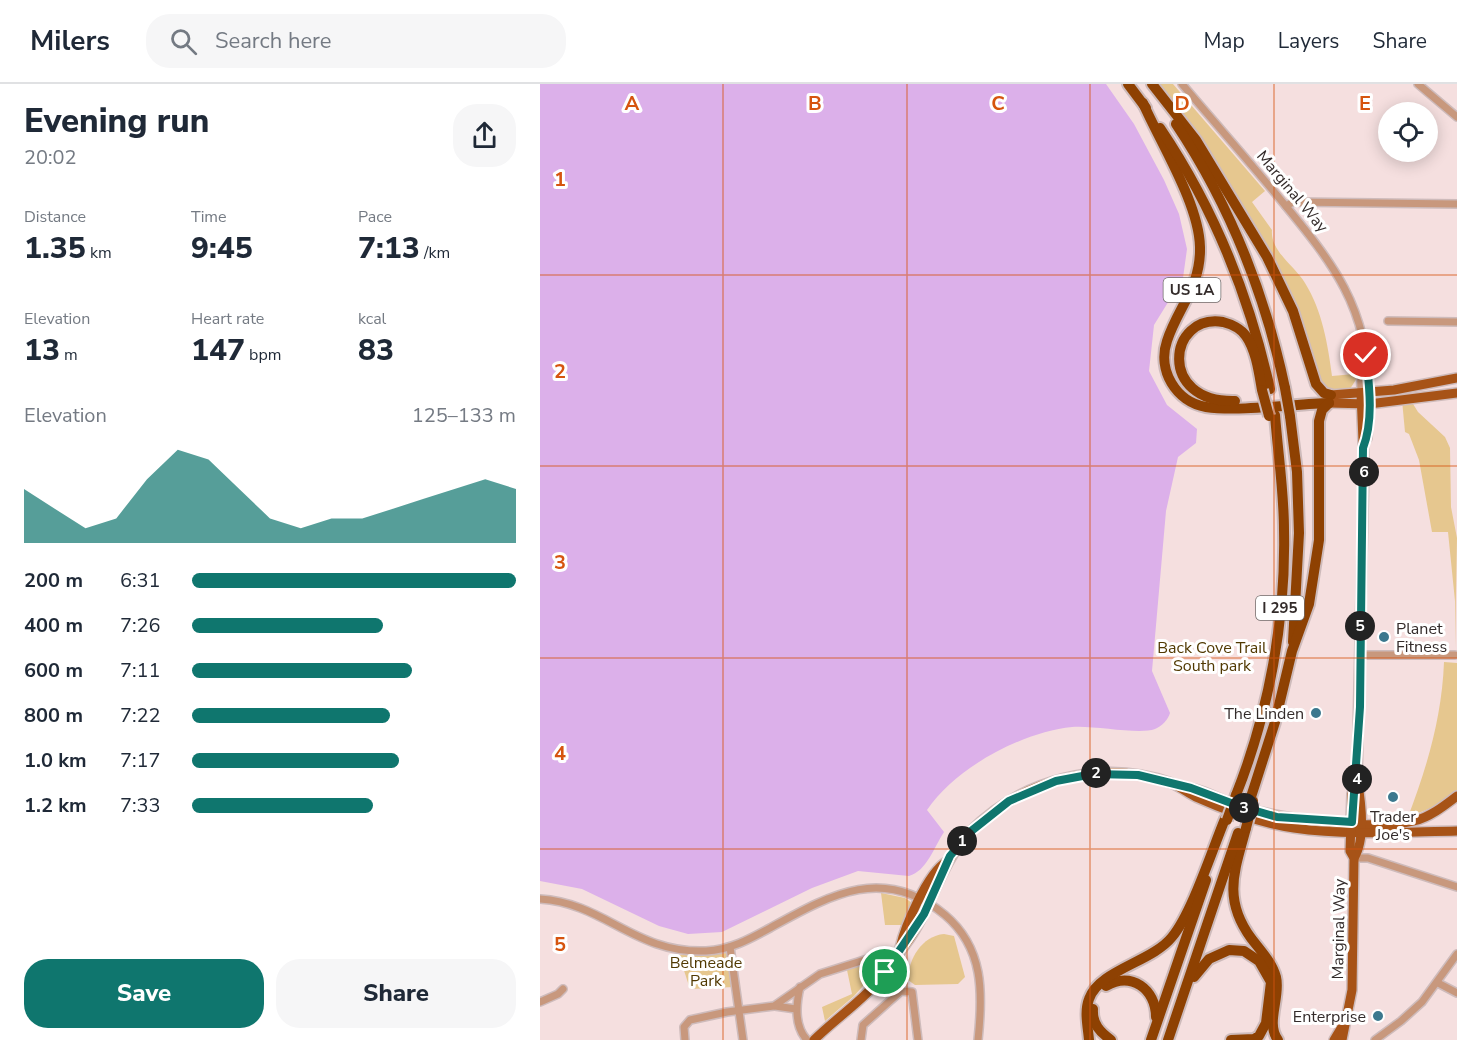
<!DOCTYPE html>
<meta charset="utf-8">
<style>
:root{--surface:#fff;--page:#f6f6f7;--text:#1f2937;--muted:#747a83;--line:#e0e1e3;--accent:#0f766e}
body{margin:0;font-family:"Nunito Sans",sans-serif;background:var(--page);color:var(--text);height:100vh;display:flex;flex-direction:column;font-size:22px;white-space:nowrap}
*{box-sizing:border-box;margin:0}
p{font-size:20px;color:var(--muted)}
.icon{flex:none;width:33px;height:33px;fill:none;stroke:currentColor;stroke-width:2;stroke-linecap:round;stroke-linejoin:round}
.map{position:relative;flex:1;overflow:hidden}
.panel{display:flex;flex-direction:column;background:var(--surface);width:540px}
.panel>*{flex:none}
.fabs{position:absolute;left:838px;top:18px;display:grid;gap:12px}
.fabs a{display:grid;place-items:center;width:60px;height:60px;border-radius:50%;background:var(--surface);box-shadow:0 3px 15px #0003;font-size:30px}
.pin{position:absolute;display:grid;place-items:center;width:51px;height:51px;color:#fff;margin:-26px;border:3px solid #fff;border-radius:50%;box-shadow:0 2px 6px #0007}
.km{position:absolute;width:30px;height:30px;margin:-15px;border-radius:50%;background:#222;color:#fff;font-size:16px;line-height:30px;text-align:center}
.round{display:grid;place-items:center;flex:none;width:63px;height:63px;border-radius:24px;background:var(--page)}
.headline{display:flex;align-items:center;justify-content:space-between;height:102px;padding:0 24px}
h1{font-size:33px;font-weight:800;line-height:45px}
.figures{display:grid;grid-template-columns:repeat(3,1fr);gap:9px;height:102px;padding:6px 24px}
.figures div{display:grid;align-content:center}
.figures b{font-size:30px;font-weight:800}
.figures small{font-size:16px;font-weight:400}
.figures p{font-size:16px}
.chart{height:168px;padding:12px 24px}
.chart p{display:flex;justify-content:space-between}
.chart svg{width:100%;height:108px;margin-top:6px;fill:var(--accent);opacity:.7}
.primary-button{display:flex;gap:12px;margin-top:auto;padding:12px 24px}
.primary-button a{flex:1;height:69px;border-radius:24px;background:var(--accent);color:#fff;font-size:24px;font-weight:800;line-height:69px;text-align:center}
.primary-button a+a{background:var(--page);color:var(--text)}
ul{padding:0 24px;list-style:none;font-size:20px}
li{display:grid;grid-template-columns:96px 72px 1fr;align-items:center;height:45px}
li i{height:15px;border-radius:8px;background:var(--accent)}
header{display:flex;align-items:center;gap:36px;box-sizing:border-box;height:84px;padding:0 30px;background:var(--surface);border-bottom:2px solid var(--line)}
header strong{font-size:28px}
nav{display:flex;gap:33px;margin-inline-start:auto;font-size:21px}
.search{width:420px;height:54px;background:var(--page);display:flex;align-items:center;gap:15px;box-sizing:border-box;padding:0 21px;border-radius:24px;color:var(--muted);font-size:22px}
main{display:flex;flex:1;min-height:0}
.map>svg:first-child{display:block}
.green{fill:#e6c78f}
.water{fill:#dcb0ea}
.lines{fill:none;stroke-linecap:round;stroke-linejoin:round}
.minor-casing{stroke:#cebbbb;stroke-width:10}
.major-casing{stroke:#cebbbb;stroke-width:12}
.highway-casing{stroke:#cebbbb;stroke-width:14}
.minor{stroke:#c8987d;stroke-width:7}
.major{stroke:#a75317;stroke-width:9}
.highway{stroke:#8e4102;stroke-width:10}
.highway-bridge-casing{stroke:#cebbbb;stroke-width:14;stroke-linecap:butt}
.highway-bridge{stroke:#8e4102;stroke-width:10}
.route-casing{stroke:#fff;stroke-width:12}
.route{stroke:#0f766e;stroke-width:8}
.grid{fill:none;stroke:#d6540f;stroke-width:1.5;stroke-opacity:0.55}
.poi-dot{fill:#3b788e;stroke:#fff;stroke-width:2}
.labels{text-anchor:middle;stroke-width:6;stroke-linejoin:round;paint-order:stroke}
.shield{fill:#fff;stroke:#706b6a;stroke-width:1.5}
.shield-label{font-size:15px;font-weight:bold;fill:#332b2a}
.street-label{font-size:16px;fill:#332b2a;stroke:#fff}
.poi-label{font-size:16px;fill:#332b2a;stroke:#fff;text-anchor:end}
.park-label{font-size:16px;fill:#513902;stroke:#fff}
.grid-label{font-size:20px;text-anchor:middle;font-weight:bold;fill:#d6540f;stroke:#fff;stroke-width:6;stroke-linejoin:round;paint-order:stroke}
</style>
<header>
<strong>Milers</strong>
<div class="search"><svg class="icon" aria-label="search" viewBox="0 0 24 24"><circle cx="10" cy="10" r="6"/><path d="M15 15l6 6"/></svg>Search here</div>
<nav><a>Map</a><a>Layers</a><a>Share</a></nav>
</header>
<main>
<section class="panel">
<div class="headline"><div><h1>Evening run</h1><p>20:02</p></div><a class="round"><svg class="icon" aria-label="share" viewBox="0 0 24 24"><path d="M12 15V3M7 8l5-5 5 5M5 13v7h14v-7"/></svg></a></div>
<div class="figures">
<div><p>Distance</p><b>1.35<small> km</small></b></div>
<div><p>Time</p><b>9:45</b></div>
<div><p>Pace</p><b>7:13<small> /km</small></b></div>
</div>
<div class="figures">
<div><p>Elevation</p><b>13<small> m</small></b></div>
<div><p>Heart rate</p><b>147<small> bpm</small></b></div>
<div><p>kcal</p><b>83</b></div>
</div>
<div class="chart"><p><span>Elevation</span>125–133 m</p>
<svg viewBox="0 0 160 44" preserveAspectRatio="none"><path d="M0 44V22L10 30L20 38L30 34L40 18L50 6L60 10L70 22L80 34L90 38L100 34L110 34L120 30L130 26L140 22L150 18L160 22V44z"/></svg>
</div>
<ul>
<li><b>200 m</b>6:31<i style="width:100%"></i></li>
<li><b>400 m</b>7:26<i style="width:59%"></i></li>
<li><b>600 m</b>7:11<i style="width:68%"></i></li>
<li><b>800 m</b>7:22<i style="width:61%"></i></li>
<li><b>1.0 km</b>7:17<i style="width:64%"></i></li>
<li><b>1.2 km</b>7:33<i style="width:56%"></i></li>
</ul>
<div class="primary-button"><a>Save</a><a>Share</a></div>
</section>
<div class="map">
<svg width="917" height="956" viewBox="0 0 917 956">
<rect width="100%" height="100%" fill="#f5dfdf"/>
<!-- green -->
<g class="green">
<path d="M620,0H633L725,107L712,118L732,146C730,167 755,182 765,199C782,226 788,261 792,292L814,290L810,254L812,255L817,294L810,305H789L779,297L768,255L739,186L662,58Z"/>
<polygon points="870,315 878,328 905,353 910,364 911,423 917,454 915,564 915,517 908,448 892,448 879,376 869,350 865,348 862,316"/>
<path d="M904,578L917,579V707L891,724L868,733C887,683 902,633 904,578Z"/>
<polygon points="341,809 365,814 372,819 364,841 345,841"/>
<path d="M404,850L414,852L425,893L418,900L375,901L368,896C368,875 382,852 404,850Z"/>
<polygon points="188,869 194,903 150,905 139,871"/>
<polygon points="334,877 339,881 338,885 314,912 285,937 282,923 312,910 307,886"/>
</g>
<!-- water -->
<path class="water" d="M0,0H566L594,40L624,96L639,130L647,165L643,194L614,241L609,287L627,321L657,345L656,359L638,373L626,427L612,587L630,629C628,636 622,642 615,645C599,651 553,641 532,643C482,648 415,684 387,726L404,748C394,763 387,787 369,792L318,787L272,804L182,848L148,850L119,842L42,805L0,797Z"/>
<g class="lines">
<!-- minor casing -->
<g class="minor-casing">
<g id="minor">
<path d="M642,0C674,38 708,76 740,115C792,178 829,223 829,310"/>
<polyline points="878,0 917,33"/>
<polyline points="746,122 753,118 917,120"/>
<polyline points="848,237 917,238"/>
<polyline points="820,250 821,310"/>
<polyline points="820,571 915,571"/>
<polyline points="814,774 828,774 917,803"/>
<path d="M0,815C65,819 95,870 166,867C190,866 210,855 230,844C290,811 343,780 405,831C444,864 443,909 438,956"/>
<polyline points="190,863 203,956"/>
<polyline points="898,899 917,909"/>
<path d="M260,903C256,920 254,942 267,956"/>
<polyline points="0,918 18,910 23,905"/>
<polyline points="235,922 256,925"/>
<polyline points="145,956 144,943 150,936 187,928 234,922 280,890 337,872 345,888"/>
<polyline points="321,956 323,941 361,907 372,908 378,956"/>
<polyline points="835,956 861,937 882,918 917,870"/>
</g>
</g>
<!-- major casing -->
<g class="major-casing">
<g id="major">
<polyline points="791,311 854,306 917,294"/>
<polyline points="789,319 829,320 917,309"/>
<polyline points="827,354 829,314"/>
<path d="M641,703C662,704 681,717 701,723C742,735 833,747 874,737C890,733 904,722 917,712"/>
<path d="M814,774C826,755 821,717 817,695L824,380L821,310"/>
<path d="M360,864C365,842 387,790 406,778"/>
<path d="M274,956C291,939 311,925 328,908C344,893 357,872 370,854C393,820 401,778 430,748C481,696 561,674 631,699C641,703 649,710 658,714C689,728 721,739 754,744C808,752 863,748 917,747"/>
<polyline points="794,956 803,941"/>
<polyline points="802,956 812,906 814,774 810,767 812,710 816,697"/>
</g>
</g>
<!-- highway casing -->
<g class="highway-casing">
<g id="highway">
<polyline points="588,0 606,24"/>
<polyline points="612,0 656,56 727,173 753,227 776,300 784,309 791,311"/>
<path d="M603,19C621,60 659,120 660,163C661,203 638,223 627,257C617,286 636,318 666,323C698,328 755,320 789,319"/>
<path d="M636,40C690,121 725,210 745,304"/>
<path d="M620,44C674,124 709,211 730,305"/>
<path d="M695,317C617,319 628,229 683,238C691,240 701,245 706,252C716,266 719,289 722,306"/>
<polyline points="750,332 757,388 759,449 753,558"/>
<path d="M696,711C729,628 746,535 744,446C744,408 738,370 735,331"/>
<polyline points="710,716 735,638 752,567 769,520 779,456 779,337 782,326 789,319"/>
<path d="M706,744C695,786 682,814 711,854C720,866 732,878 736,893C741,913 725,939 738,956"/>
<polyline points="654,893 669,875 689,866 704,867 719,877 731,898 726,939 719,952 714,955 691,956"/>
<path d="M566,902C591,887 616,905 616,933"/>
<path d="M553,925C552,940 560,948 571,956"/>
<path d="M549,956C548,943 544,928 549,915C559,886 612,878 632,853C652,829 672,766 685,735"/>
<polyline points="611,956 666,796"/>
<polyline points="628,956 698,749"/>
</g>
</g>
<!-- minor -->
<use href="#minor" class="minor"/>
<!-- major -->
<use href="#major" class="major"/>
<!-- highway -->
<use href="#highway" class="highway"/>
<!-- highway-bridge casing -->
<g class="highway-bridge-casing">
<g id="highway-bridge">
<polyline points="745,304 750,332"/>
<polyline points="722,306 729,332"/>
<polyline points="687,736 696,711"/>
<polyline points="706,744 713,717"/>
</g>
</g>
<!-- highway-bridge -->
<use href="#highway-bridge" class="highway-bridge"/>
</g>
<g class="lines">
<!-- route casing -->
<g class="route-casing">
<path id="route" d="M345,888L384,830L410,772L430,748L469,717L516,697L553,690L598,691L651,704L699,722L737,733L812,738L820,623L823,364C834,336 829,300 826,271"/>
</g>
<!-- route -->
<use href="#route" class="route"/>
</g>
<!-- grid -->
<path class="grid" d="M183,0V956M367,0V956M550,0V956M734,0V956M0,191H917M0,382H917M0,574H917M0,765H917"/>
<!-- markers -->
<g class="poi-dot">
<circle cx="844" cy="553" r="6"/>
<circle cx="776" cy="629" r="6"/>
<circle cx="853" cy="713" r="6"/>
<circle cx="838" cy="932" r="6"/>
</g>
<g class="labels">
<!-- shield labels -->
<g class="shield">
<rect x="623.5" y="194" width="57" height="24" rx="4.5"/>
<rect x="716" y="512" width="48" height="24" rx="4.5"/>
</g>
<g class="shield-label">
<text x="652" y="211">US 1A</text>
<text x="740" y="529">I 295</text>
</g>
<!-- street labels -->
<g class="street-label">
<text transform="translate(753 107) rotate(50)" y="6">Marginal Way</text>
<text transform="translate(798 845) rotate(-89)" y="6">Marginal Way</text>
</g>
<!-- poi labels -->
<g class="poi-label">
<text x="856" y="550" text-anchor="start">Planet<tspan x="856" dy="18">Fitness</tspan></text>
<text x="764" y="635">The Linden</text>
<text x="853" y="738" text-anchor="middle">Trader<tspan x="853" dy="18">Joe's</tspan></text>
<text x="826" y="938">Enterprise</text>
</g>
<!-- park labels -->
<g class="park-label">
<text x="672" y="569">Back Cove Trail<tspan x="672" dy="18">South park</tspan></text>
<text x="166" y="884">Belmeade<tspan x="166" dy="18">Park</tspan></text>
</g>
</g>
<g class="grid-label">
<text x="92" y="26">A</text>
<text x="275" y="26">B</text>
<text x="458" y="26">C</text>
<text x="642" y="26">D</text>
<text x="825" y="26">E</text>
<text x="20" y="102">1</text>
<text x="20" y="294">2</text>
<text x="20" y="485">3</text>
<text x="20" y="676">4</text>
<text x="20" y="867">5</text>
</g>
</svg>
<div class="fabs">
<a><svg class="icon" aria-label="locate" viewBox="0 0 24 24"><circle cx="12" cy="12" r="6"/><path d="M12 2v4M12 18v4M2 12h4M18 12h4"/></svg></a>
</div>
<div class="pin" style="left:345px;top:888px;background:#1e9e55"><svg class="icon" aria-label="arrive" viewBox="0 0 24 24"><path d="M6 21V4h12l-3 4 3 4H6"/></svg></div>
<div class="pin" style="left:826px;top:271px;background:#d93025"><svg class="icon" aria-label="check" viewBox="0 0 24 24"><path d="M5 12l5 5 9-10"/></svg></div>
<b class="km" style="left:422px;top:757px">1</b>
<b class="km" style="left:556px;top:689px">2</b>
<b class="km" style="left:704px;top:724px">3</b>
<b class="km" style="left:817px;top:695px">4</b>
<b class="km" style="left:820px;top:542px">5</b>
<b class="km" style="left:824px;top:388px">6</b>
</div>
</main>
